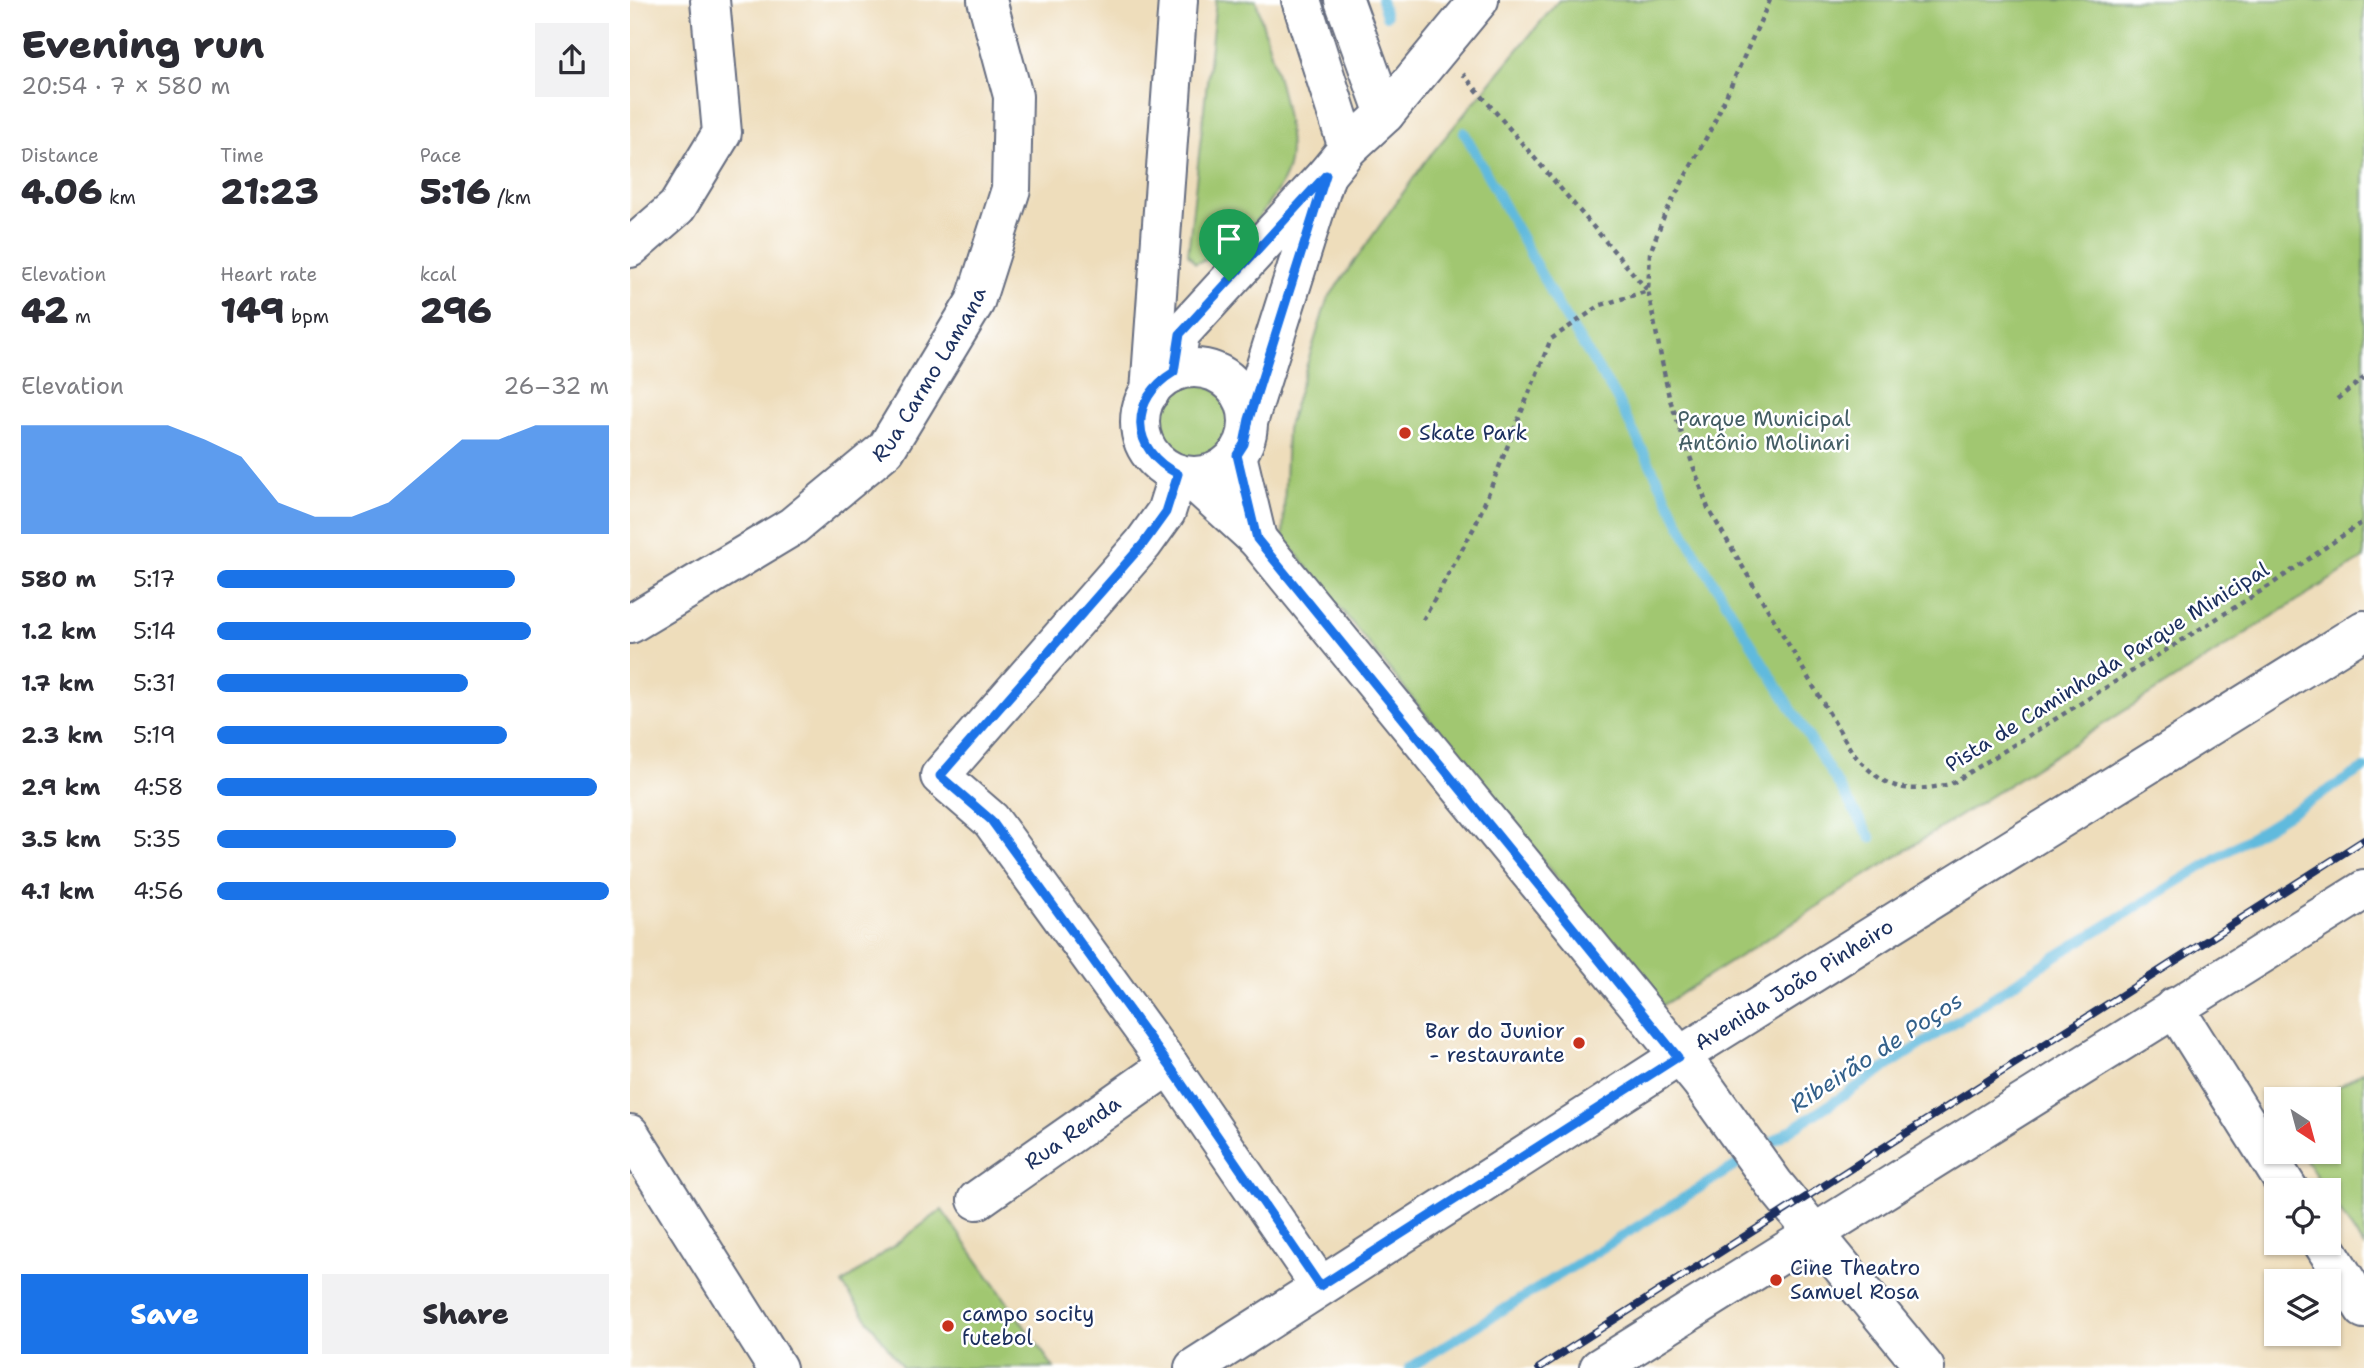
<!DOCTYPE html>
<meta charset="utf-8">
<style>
:root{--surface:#fff;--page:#f2f2f3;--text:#2b2b33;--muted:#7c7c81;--accent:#1a73e8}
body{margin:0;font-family:"Shantell Sans",sans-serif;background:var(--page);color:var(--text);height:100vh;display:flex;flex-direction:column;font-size:26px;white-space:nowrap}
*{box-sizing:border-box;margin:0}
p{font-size:23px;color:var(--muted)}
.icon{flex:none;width:38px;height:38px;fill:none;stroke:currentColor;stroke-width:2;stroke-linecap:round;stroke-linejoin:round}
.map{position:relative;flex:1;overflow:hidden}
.panel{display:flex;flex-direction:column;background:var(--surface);width:630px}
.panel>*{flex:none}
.needle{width:46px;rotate:144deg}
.controls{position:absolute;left:1634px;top:1087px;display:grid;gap:14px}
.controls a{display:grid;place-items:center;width:77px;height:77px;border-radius:0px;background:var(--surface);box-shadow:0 2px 5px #0004;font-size:35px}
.pin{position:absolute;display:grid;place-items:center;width:60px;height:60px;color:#fff;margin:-72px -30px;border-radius:50% 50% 50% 0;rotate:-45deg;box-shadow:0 0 7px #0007}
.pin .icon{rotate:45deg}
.round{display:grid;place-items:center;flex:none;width:74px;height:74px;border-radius:0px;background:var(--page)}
.head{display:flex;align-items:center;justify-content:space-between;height:119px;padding:0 21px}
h1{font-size:38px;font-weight:800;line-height:52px}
.stats{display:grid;grid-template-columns:repeat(3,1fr);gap:10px;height:119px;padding:7px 21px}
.stats div{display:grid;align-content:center}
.stats b{font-size:35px;font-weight:800}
.stats small{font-size:19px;font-weight:400}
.stats p{font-size:19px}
.chart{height:196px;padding:14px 21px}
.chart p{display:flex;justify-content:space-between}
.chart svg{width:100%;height:126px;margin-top:7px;fill:var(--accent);opacity:.7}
.button{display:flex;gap:14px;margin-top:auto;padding:14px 21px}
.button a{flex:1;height:80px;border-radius:0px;background:var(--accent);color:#fff;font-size:28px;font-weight:800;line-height:80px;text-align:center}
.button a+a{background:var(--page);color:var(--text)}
ul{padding:0 21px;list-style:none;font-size:23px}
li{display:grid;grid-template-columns:112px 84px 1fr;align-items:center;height:52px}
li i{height:18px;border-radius:9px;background:var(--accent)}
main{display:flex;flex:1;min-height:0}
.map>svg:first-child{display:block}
.green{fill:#a1c771;stroke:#5e7b68;stroke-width:2}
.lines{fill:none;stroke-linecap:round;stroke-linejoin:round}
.stream{stroke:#60badd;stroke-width:10}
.minor-casing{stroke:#656c7f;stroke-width:42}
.major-casing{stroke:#656c7f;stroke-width:42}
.path{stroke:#656c7f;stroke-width:4.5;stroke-dasharray:5 5;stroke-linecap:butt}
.minor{stroke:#fff;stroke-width:38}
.major{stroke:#fff;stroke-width:38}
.rail-casing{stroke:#1b2f5e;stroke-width:8}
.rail{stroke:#fff;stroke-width:5;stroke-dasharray:16;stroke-linecap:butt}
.route-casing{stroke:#fff;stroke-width:14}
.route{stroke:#1a73e8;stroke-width:9}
.poi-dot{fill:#c8321e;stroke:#fff;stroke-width:2.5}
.labels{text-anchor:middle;stroke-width:5;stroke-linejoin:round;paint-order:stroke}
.street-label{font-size:21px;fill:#1b2f5e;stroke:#fff}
.park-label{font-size:21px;fill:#435d64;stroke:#fff}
.poi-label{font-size:21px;fill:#1b2f5e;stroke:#fff;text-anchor:start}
.water-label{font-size:23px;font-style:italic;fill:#33608a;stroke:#fff}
</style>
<main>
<section class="panel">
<div class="head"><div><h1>Evening run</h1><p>20:54 · 7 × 580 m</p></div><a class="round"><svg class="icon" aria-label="share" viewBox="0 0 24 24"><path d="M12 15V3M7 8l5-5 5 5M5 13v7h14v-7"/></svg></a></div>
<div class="stats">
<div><p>Distance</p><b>4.06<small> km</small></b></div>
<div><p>Time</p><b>21:23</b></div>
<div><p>Pace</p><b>5:16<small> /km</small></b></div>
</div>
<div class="stats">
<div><p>Elevation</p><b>42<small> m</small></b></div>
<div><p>Heart rate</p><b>149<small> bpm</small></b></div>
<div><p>kcal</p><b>296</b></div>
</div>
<div class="chart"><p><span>Elevation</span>26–32 m</p>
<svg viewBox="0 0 160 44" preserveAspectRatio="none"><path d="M0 44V6L10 6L20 6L30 6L40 6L50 11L60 17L70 33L80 38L90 38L100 33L110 22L120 11L130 11L140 6L150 6L160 6V44z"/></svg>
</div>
<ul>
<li><b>580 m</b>5:17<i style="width:76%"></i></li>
<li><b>1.2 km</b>5:14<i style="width:80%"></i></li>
<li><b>1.7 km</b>5:31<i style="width:64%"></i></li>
<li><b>2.3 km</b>5:19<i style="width:74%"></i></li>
<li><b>2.9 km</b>4:58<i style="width:97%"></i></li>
<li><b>3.5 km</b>5:35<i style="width:61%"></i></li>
<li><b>4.1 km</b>4:56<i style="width:100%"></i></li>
</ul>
<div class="button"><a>Save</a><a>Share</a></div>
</section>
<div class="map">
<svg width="1734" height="1368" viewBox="0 0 1734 1368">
<rect width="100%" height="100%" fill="#fff"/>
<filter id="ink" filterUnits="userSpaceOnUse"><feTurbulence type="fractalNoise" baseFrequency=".0143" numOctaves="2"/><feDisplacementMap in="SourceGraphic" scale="14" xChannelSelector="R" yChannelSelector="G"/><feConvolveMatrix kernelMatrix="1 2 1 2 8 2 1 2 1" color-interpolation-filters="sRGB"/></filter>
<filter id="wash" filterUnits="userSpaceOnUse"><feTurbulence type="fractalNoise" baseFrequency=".00686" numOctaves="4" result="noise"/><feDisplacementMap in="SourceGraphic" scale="28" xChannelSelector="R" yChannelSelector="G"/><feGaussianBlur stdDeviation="1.57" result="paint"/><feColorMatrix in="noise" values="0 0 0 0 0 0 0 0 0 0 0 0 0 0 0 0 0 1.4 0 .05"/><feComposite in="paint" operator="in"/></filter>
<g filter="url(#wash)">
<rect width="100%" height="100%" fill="#edb"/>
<!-- green -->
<g class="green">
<path d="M586,0H626C637,44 665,119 659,162C656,182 637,206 625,222C608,243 593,257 565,263L558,254Z"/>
<polygon points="929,0 1734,0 1734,558 1030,1007 653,537 657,429 697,300 797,159"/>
<circle cx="565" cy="421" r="37"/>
<polygon points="1734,1071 1734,1247 1699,1195 1699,1190 1696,1190 1670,1152 1699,1152 1699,1099 1689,1099"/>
<polygon points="312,1210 424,1368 273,1368 212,1284"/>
</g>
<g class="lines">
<!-- stream -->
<g class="stream">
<polyline points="751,0 756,16"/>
<polyline points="834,132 930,309 986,397 1062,547 1241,838"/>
<polyline points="1130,1150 1426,956 1734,768"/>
<polyline points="779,1368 1118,1158"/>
</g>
</g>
</g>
<g filter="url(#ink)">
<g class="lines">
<!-- minor casing -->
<g class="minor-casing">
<g id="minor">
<polyline points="671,0 718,148"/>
<polyline points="714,0 755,114"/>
<polyline points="696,175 718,148 755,114 849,0"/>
<polyline points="0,248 47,207 92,133 80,0"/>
<circle cx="564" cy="422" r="54"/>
<polyline points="544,372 550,334 696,175 619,419"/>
<polyline points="520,392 548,0"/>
<polyline points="548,474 536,512 513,544 310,776 361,820 539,1065 690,1286"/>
<polyline points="558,476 627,539 607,455"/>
<polyline points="627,539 1071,1082 1144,1184 1295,1368"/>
<path id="s1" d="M0,624L163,526L256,449L345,302L381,189L383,96L357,0"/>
<polyline points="1544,1007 1659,1190"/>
<polyline points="0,1134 147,1368"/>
<path id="s2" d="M347,1200L539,1065"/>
<polyline points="1692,1242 1734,1309"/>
</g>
</g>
<!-- major casing -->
<g class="major-casing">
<g id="major">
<path id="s3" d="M564,1368L1048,1057L1734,630"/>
<polyline points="969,1368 1734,890"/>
</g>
</g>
<!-- path -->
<g class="path">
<path d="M1140,0L1082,127L1034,216L1020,253L1018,291L1039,397L1078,508L1222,752C1255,790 1272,794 1321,784L1639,586L1734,521"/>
<polyline points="1707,399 1734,378"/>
<polyline points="793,620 846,524 921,339 971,305 1018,291 833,74"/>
</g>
<!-- minor -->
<use href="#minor" class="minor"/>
<!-- major -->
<use href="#major" class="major"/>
<!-- rail casing -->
<g class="rail-casing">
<polyline id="rail" points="909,1368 1734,840"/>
</g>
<!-- rail -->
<use href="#rail" class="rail"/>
</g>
</g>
<g class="lines" filter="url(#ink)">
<!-- route casing -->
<g class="route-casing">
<path id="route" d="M696,175L619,419L614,444L607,455L627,539L1048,1057L690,1286L539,1065L361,820L310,776L513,544L536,512L548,474C499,450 499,399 544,372L550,334Z"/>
</g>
<!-- route -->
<use href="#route" class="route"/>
</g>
<!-- markers -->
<g class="poi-dot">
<circle cx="775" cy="433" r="7"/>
<circle cx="949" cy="1043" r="7"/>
<circle cx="1146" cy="1280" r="7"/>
<circle cx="318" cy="1326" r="7"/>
</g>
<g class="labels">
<!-- street labels -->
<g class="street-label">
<text dy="7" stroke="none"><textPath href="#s1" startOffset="397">Rua Carmo Lamana</textPath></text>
<text transform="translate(1477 667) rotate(-32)" y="7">Pista de Caminhada Parque Minicipal</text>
<text dy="7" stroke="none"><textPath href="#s3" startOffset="712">Avenida João Pinheiro</textPath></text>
<text dy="7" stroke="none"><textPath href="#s2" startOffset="117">Rua Renda</textPath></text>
</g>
<!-- park labels -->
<g class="park-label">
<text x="1134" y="426">Parque Municipal<tspan x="1134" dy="24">Antônio Molinari</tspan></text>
</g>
<!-- poi labels -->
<g class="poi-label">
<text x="789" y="440">Skate Park</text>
<text x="935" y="1038" text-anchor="end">Bar do Junior<tspan x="935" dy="24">- restaurante</tspan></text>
<text x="1160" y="1275">Cine Theatro<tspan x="1160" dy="24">Samuel Rosa</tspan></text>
<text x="332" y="1321">campo socity<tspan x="332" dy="24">futebol</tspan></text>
</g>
<!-- water labels -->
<g class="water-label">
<text transform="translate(1246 1052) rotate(-33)" y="8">Ribeirão de Poços</text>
</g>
</g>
</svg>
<div class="controls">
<a><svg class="needle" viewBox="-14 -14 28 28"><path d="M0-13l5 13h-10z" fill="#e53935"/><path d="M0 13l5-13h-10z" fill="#7c7c81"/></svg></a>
<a><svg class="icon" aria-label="locate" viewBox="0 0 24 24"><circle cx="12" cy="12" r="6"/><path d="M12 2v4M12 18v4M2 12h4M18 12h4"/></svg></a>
<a><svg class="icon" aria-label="layers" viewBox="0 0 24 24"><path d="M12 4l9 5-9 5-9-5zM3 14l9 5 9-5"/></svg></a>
</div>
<div class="pin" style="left:599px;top:281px;background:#1e9e55"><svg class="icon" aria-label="arrive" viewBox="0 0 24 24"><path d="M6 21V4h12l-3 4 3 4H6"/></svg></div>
</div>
</main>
